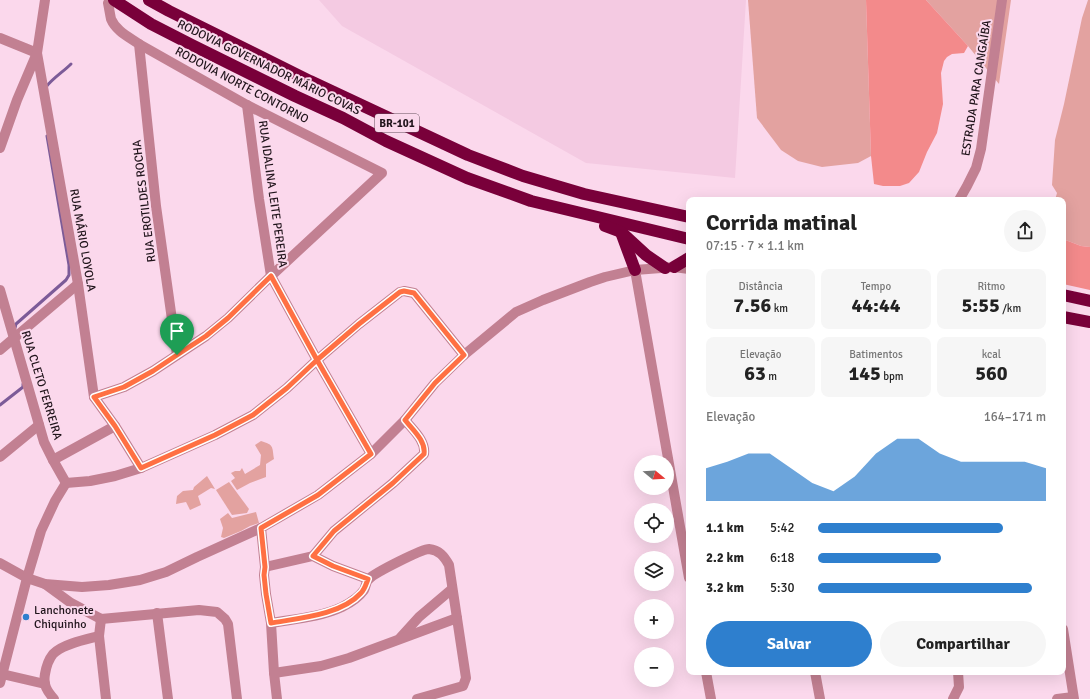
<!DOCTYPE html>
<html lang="pt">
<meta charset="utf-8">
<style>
:root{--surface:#fff;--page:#f6f6f6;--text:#222;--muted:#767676;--accent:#2e7fce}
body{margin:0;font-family:Signika,sans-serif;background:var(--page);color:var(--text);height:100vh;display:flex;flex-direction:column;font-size:15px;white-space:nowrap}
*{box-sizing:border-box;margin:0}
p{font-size:13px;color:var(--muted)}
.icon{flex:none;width:22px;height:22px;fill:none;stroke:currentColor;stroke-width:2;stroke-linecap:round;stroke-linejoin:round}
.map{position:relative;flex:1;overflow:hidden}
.side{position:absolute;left:686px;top:197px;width:380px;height:478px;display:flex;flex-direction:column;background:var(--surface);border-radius:8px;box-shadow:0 4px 16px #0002}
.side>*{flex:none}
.needle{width:26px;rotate:108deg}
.fabs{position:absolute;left:634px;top:455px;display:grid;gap:8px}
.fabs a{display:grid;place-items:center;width:40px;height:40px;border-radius:50%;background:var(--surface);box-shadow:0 4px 16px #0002;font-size:20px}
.pin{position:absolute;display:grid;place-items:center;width:34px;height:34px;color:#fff;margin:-41px -17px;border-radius:50% 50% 50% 0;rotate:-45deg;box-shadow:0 0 4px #0007}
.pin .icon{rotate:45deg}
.round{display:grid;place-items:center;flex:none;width:42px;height:42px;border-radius:21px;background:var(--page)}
.head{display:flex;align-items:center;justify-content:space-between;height:68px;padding:0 20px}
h1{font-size:22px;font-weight:800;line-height:30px}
.figures{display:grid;grid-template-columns:repeat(3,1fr);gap:6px;height:68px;padding:4px 20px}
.figures div{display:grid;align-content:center;border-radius:8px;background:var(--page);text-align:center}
.figures b{font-size:20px;font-weight:800}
.figures small{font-size:11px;font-weight:400}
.figures p{font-size:11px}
.chart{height:112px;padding:8px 20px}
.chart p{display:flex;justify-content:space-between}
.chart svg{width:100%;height:72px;margin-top:4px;fill:var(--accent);opacity:.7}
.action{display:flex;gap:8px;margin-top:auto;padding:8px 20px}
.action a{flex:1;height:46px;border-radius:24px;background:var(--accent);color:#fff;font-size:16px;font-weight:800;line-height:46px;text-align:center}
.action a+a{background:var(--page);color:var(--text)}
ul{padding:0 20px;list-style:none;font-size:13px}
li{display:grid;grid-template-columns:64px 48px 1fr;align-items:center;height:30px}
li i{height:10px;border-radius:5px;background:var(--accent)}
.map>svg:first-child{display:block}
.built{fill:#f4cae2}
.green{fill:#e3a2a0}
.forest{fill:#f38a8b}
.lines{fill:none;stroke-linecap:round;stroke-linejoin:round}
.stream{stroke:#7c5b98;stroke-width:3}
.minor{stroke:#c28092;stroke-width:10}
.highway{stroke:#79003a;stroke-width:12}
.route-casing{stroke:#fff;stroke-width:8}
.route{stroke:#ff7043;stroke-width:5}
.poi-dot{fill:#2e7fce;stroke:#fbd8ec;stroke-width:1.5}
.labels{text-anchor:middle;stroke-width:4;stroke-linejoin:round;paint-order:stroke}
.shield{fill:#fbd8ec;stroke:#624f5a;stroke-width:1}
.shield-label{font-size:11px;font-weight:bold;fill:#20141b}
.street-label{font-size:12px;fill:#20141b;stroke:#fbd8ec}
.poi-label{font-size:12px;fill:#20141b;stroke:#fbd8ec;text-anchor:start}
</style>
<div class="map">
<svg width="1090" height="699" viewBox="0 0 1090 699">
<rect width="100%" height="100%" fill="#fbd8ec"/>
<!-- built -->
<polygon class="built" points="319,0 746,0 735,178 586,163 342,26"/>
<!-- green -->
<g class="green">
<polygon points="748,0 866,0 871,156 858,163 822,167 798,161 781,150 757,118"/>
<polygon points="926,0 1011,0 999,84 968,46"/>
<polygon points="1088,0 1090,0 1090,247 1081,246 1063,239 1063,200 1055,200 1057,193 1052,185 1055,140 1064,104 1082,18"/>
<path d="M261,441C274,445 272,446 274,459L266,464V477L250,483L237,490L231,481L235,478L231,473L235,471H240L242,468L245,474L260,465L261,455L255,445Z"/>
<polygon points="207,476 215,489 211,488 198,496 201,505 190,510 186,502 176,504 177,496 183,491 193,490 194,487"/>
<polygon points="229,482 249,509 247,513 232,515 216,490"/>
<polygon points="256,512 259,523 250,526 241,531 224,538 221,537 223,528 220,519 228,513 232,518"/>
</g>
<!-- forest -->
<g class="forest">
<polygon points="866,0 926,0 968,46 964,53 952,54 947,57 944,61 941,73 943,104 937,133 927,152 919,172 909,183 900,186 883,186 874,184 871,156"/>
<polygon points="1063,239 1081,246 1090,247 1090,290 1063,284"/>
</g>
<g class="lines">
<!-- stream -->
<g class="stream">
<path d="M46,87C53,78 63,72 71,64"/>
<polyline points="15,328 16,324 66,280 69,275 69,265 47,136"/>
<polyline points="0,405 23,387 23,384"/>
</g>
<!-- minor -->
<g class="minor">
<polyline points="0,38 37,53"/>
<polyline points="139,44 156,206 177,355"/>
<polyline points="37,53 78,284 94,397 115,426 141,468"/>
<polyline points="247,105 259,199 271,276 317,360 371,454"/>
<polyline points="0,148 17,100 37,53 45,0"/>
<polyline points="959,200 967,186 976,168 981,149 1002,0"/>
<polyline points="635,270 689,578"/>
<polyline points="0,290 44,442 53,460 66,483"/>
<polyline points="0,350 78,284"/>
<path d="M94,397L124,387L153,371L206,336L228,318L271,276L382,173L247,105L139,44C129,37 116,31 111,19C110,14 109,8 108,3"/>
<polyline points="0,457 39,425"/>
<polyline points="53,460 115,426"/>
<polyline points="66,483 90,481 115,476 141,468 215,435 253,415 287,388 317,360 359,324 400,292 404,291 414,293 464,355"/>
<polyline points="261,528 265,567 264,575 266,594 271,623 274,673 277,699"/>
<path d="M313,556L334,531L393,483L424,454C426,441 413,430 405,420"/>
<polyline points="0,563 27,578 45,584 82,587 109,585 140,580 166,572 197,557 261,528 318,495 371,454 405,420 435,383 464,355 516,312 543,300 590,282 605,277 635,270 674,267 689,269"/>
<polyline points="265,567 313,556 333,566 368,579"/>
<polyline points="45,584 71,603 101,619 199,610 217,612 225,619 228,624 237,699"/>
<polyline points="157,613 168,699"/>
<polyline points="101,619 99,636 106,699"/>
<path d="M271,623C294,619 321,617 342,607C350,603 359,597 364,590C366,586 366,581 369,579C374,573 422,549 429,549C439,550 444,556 449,565L466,678L463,686L417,699"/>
<polyline points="1063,629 1074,699"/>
<polyline points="400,638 419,617 452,589"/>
<polyline points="706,672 711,699"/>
<polyline points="815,672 820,699"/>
<polyline points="274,673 321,666 349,658 457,618"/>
<polyline points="2,674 45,684"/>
<polyline points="0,683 27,578 41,531 55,501 66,483"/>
<path d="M54,699C47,691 43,685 45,674C46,668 49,659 53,654C62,644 87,639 99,636"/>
<polyline points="953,699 959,687 958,672"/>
<polyline points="1057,699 1073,697"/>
</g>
<!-- highway -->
<g class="highway">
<polyline points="114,0 151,24 192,45 295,96 343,118 386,141 467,178 531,201 689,239"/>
<polyline points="149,0 169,11 310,81 468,155 523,176 584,194 689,217"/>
<polyline points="605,226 621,232 646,255 665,268"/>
<polyline points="622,235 635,270"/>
<polyline points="674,267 689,258"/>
<polyline points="1063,295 1090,301"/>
<polyline points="1063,317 1090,322"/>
</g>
</g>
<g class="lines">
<!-- route casing -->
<g class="route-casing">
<path id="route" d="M177,355L206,336L228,318L271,276L317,360L371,454L318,495L261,528L265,567L264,575L266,594L271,623C300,618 341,615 361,593C365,589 366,584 368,579L333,566L313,556L334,531L393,483L424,454C426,441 413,430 405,420L435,383L464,355L414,293L404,291L400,292L359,324L317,360L287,388L253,415L215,435L141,468L115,426L94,397L124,387L153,371L177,355"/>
</g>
<!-- route -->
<use href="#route" class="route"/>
</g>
<!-- markers -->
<circle class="poi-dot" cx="26" cy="617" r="4"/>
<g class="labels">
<!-- shield labels -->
<rect class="shield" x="375" y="114" width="44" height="18" rx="3"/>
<g class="shield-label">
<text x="397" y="127">BR-101</text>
</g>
<!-- street labels -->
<g class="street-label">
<text transform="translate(269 67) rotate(26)" y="4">RODOVIA GOVERNADOR MÁRIO COVAS</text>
<text transform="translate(242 85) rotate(28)" y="4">RODOVIA NORTE CONTORNO</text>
<text transform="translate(976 88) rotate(-81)" y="4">ESTRADA PARA CANGAÍBA</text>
<text transform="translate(273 194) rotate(82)" y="4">RUA IDALINA LEITE PEREIRA</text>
<text transform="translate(144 201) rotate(-97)" y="4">RUA EROTILDES ROCHA</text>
<text transform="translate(83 240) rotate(80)" y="4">RUA MÁRIO LOYOLA</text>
<text transform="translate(42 385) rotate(73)" y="4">RUA CLETO FERREIRA</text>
</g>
<!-- poi labels -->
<g class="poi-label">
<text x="34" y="614">Lanchonete<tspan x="34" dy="14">Chiquinho</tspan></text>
</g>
</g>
</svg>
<div class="fabs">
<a><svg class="needle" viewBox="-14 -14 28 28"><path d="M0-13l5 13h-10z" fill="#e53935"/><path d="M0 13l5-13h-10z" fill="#767676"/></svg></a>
<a><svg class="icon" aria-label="locate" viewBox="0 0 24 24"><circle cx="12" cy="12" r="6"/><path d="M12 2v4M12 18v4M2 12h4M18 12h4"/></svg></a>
<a><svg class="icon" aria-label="layers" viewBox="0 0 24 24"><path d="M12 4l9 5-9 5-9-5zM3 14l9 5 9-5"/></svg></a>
<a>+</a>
<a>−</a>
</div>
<div class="pin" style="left:177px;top:355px;background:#1e9e55"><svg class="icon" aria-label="arrive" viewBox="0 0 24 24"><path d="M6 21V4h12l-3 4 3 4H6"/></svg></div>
<section class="side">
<div class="head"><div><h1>Corrida matinal</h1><p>07:15 · 7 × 1.1 km</p></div><a class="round"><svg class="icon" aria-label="share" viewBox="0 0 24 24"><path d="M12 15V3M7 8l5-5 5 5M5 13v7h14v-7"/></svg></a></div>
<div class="figures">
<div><p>Distância</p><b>7.56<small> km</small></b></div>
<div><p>Tempo</p><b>44:44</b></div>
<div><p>Ritmo</p><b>5:55<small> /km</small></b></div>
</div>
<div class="figures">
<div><p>Elevação</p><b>63<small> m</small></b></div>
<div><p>Batimentos</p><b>145<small> bpm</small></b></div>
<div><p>kcal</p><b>560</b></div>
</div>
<div class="chart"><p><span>Elevação</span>164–171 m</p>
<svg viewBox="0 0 160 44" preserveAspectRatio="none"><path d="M0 44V24L10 20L20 15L30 15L40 24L50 33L60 38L70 29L80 15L90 6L100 6L110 15L120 20L130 20L140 20L150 20L160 24V44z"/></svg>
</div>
<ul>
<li><b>1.1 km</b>5:42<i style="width:81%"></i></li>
<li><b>2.2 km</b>6:18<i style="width:54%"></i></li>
<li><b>3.2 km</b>5:30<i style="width:94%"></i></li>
</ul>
<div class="action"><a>Salvar</a><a>Compartilhar</a></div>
</section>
</div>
